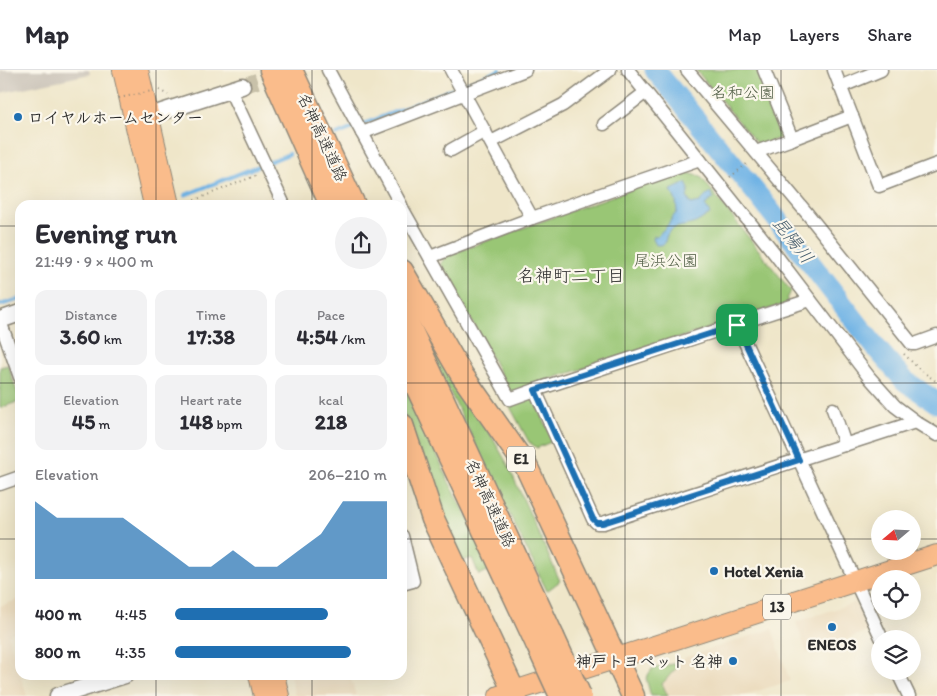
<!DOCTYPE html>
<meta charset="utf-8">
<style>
:root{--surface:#fff;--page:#f2f2f3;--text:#2b2b33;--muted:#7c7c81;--line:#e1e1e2;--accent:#1f6fb2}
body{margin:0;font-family:Itim,"Klee One",sans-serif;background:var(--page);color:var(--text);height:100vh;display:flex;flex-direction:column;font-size:19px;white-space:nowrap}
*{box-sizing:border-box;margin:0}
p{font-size:16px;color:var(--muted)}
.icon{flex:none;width:28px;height:28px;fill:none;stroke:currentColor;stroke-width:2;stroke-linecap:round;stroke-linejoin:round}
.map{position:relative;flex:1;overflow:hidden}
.sheet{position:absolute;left:15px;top:130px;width:392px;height:480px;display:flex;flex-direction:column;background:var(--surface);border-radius:15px;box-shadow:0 5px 20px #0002}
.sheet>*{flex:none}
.needle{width:32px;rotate:251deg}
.controls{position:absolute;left:871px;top:440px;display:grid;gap:10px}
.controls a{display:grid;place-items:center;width:50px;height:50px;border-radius:50%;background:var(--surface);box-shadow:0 5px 20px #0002;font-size:25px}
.pin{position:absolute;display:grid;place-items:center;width:42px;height:42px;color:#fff;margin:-21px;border-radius:10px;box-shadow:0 2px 8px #0006}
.round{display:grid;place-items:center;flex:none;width:52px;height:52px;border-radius:26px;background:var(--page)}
.head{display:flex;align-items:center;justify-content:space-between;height:85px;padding:0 20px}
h1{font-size:28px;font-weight:700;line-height:38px}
.metrics{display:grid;grid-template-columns:repeat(3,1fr);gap:8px;height:85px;padding:5px 20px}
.metrics div{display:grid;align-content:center;border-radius:12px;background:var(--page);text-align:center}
.metrics b{font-size:21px;font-weight:700}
.metrics small{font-size:14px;font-weight:400}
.metrics p{font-size:14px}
.chart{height:140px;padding:10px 20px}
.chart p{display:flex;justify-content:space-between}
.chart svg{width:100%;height:90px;margin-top:5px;fill:var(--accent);opacity:.7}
ul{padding:0 20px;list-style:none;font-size:16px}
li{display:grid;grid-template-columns:80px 60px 1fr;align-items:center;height:38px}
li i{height:12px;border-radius:6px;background:var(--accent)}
header{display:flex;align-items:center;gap:30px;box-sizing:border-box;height:70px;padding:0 25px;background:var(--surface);border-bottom:1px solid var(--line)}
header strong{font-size:24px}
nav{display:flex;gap:28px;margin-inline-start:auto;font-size:18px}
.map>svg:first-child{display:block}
.built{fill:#ead9ba}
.industrial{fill:#cac3b8}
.green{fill:#99c674;stroke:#627850}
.water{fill:#70b3e5;stroke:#4e6f88}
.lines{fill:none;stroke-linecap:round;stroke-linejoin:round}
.stream{stroke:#70b3e5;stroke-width:4}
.river{stroke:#70b3e5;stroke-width:21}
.tertiary-tunnel{stroke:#c8c1a9;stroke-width:16;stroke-dasharray:16 8;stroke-linecap:butt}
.minor-casing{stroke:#8d887a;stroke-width:15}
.tertiary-casing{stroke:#8d887a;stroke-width:19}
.primary-casing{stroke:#8d887a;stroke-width:22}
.motorway-casing{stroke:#8d887a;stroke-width:25}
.path{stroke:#8d887a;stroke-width:2;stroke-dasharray:1 4;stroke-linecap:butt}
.minor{stroke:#fff;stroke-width:12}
.tertiary{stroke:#fff;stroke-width:16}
.primary{stroke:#fabc8b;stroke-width:20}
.motorway{stroke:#fabc8b;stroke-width:22}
.motorway-bridge-casing{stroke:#8d887a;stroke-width:25;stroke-linecap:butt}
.path-bridge{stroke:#8d887a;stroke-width:2;stroke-dasharray:1 4;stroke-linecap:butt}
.motorway-bridge{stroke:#fabc8b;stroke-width:22}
.route-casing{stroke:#fff;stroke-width:10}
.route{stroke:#1f6fb2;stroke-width:6}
.grid{fill:none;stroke:#2b2b2b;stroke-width:1;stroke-opacity:0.55}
.poi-dot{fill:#1f6fb2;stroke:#fbf7ec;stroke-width:2}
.labels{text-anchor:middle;stroke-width:4.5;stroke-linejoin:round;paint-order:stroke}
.shield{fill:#fbf7ec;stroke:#696865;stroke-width:1}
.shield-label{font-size:15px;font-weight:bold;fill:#2b2b2b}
.park-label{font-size:16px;fill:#4c5a41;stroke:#fbf7ec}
.poi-label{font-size:16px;font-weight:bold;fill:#2b2b2b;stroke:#fbf7ec;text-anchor:start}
.street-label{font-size:16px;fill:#2b2b2b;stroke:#fbf7ec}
.water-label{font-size:18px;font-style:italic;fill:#435b6c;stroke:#fbf7ec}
.neighbourhood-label{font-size:18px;fill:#2b2b2b;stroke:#fbf7ec}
</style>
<header>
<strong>Map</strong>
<nav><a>Map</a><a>Layers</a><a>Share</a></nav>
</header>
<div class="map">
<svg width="937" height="626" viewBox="0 0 937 626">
<rect width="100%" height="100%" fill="#fbf7ec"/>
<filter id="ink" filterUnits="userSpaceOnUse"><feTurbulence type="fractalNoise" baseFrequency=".02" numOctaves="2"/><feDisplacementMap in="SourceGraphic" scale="10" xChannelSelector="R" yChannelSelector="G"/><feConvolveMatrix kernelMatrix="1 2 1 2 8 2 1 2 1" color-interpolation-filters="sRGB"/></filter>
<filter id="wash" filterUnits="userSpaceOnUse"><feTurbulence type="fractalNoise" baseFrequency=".0096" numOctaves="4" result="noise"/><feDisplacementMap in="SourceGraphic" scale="20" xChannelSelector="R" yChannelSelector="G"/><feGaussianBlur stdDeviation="1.12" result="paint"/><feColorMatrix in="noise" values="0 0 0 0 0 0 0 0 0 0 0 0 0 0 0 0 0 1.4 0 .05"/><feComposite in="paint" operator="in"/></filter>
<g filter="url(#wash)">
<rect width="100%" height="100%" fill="#efe6c9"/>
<!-- built -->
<g class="built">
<polygon points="20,529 20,560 8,565 27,626 0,626 0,536"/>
<polygon points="856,532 869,561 807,583 796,552"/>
<polygon points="772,559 790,611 741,626 668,626 662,614 686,587"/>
<polygon points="290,605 350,605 356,626 295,626"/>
</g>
<!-- industrial -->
<polygon class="industrial" points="0,0 89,0 90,4 0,23"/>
<!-- green -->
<g class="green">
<polygon points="696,0 757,0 785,66 759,76"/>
<polygon points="685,100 689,103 701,107 791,221 787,229 788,233 510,322 441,194 445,186"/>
<polygon points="428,265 480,346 508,395 560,511 547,521 424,269"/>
<polygon points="8,295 20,331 0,338 0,297"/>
<polygon points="403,305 448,410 494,498 479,505 472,488 462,491 433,425 403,341"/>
<polygon points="528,328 535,330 553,371 537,378 529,372 508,333"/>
<polygon points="676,593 678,596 662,614 668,626 651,626 646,608 652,599"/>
</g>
<!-- water -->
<path class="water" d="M686,113L689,119L687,127L691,134L700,132L710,122L714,128L705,135L710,144C704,147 698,153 692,154C679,158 667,155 665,173L661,175H656L653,169L654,166H658C661,161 663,161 667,156C670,152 672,147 677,142L676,131L671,120Z"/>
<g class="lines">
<!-- stream -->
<g class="stream">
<polyline points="336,65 500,0"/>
<polyline points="185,125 289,84"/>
<polyline points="0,235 20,229"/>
</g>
<!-- river -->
<polyline class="river" points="655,0 761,129 877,279 905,311 937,333"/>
</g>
</g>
<g filter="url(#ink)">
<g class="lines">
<!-- tertiary-tunnel -->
<polyline class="tertiary-tunnel" points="242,16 284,2"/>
<!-- minor casing -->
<g class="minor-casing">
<g id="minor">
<polyline points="328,0 401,135"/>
<polyline points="451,0 532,148"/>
<polyline points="628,0 775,184 869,307 895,336 919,354 937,365"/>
<polyline points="687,0 806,142 912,274 915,274 937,266"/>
<polyline points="764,0 792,69 852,46"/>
<polyline points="834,0 879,116 937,94"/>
<polyline points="840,17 881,0"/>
<polyline points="230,20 284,135"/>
<polyline points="604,54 646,22"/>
<polyline points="362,63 525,0"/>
<polyline points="491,72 563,35 610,0"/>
<polyline points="451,80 485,61"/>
<polyline points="756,82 792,69"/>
<polyline points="402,138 510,329 535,320 593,449 597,453 603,453 915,352"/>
<polyline points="430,187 532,148 700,90"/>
<polyline points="0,251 20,307"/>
<polyline points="737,255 882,569"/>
<polyline points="535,320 810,230"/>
<polyline points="833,339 845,375"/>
<polyline points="0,414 20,407"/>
<polyline points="402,466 413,511 402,514"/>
<polyline points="897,601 909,626"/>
</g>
</g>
<!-- tertiary casing -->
<g class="tertiary-casing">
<g id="tertiary">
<polyline points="137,50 242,16"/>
<polyline points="0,250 20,243"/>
<polyline points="58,626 125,605"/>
</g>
</g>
<!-- primary casing -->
<g class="primary-casing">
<g id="primary">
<polyline points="123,0 154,135"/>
<polyline points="138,0 169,135"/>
<polyline points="259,605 264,626"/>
<polyline points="274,605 279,626"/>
<polyline points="499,626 937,485"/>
</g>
</g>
<!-- motorway casing -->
<g class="motorway-casing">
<g id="motorway">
<polyline points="271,0 331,135"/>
<polyline points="291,0 354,135"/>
<polyline points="402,201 462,305 526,396 633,626"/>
<polyline points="402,241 553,567"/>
<polyline points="402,285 537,574"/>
<polyline points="402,355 433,449 516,626"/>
</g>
</g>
<!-- path -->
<g class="path">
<polyline points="159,20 168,25"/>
<polyline points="730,107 748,93"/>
<polyline points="185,134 257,105"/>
<polyline points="904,284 919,299 937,312"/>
</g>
<!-- minor -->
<use href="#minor" class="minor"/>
<!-- tertiary -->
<use href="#tertiary" class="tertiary"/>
<!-- primary -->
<use href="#primary" class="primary"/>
<!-- motorway -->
<use href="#motorway" class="motorway"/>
<!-- motorway-bridge casing -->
<g class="motorway-bridge-casing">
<g id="motorway-bridge">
<polyline points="553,567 580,626"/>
<polyline points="537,574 561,626"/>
</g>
</g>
<!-- path-bridge -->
<polyline class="path-bridge" points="119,28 152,21"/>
<!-- motorway-bridge -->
<use href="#motorway-bridge" class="motorway-bridge"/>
</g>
</g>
<g class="lines" filter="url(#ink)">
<!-- route casing -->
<g class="route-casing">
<polygon id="route" points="737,255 799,390 603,453 597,453 593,449 535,320"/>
</g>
<!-- route -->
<use href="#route" class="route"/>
</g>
<!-- grid -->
<path class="grid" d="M156,0V135M312,0V135M468,0V626M625,0V626M781,0V626M0,156H20M402,156H937M0,313H20M402,313H937M0,469H20M402,469H880M912,469H937M156,605V626M312,605V626"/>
<!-- markers -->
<g class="poi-dot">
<circle cx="18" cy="47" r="5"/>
<circle cx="714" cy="501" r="5"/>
<circle cx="832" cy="557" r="5"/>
<circle cx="733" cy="591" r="5"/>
</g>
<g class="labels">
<!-- shield labels -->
<g class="shield">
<rect x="507" y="376.5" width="28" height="25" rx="4"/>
<rect x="763" y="524.5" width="28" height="25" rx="4"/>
</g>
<g class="shield-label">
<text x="521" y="394">E1</text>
<text x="777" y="542">13</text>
</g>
<!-- park labels -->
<g class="park-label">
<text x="743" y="28">名和公園</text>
<text x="666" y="196">尾浜公園</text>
</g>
<!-- poi labels -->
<g class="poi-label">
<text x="28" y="53">ロイヤルホームセンター</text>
<text x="724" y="507">Hotel Xenia</text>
<text x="832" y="580" text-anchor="middle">ENEOS</text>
<text x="723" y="597" text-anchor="end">神戸トヨペット 名神</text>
</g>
<!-- street labels -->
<g class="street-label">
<text transform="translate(323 67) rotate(65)" y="6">名神高速道路</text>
<text transform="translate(491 433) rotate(65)" y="6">名神高速道路</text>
</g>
<!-- water labels -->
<g class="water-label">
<text transform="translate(793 170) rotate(52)" y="6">昆陽川</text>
</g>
<!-- neighbourhood labels -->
<g class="neighbourhood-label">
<text x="571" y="212">名神町二丁目</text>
</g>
</g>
</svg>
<div class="controls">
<a><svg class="needle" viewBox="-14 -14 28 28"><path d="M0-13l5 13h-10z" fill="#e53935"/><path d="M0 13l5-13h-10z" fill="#7c7c81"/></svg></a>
<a><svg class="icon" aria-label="locate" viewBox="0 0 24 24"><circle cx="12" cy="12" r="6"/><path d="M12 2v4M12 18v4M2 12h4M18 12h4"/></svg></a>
<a><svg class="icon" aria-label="layers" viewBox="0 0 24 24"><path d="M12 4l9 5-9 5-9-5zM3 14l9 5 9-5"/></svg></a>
</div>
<div class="pin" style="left:737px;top:255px;background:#1e9e55"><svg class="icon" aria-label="arrive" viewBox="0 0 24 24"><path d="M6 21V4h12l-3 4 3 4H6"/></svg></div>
<section class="sheet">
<div class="head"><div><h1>Evening run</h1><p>21:49 · 9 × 400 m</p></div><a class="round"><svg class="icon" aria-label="share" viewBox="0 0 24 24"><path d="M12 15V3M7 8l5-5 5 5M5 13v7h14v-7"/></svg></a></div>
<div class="metrics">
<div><p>Distance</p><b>3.60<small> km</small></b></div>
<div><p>Time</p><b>17:38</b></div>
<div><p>Pace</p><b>4:54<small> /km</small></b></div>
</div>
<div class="metrics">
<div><p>Elevation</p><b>45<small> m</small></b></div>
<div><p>Heart rate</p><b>148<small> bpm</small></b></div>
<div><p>kcal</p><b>218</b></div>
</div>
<div class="chart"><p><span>Elevation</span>206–210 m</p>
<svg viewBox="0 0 160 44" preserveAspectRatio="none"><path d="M0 44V6L10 14L20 14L30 14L40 14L50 22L60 30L70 38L80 38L90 30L100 38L110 38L120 30L130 22L140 6L150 6L160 6V44z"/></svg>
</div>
<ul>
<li><b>400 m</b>4:45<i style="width:72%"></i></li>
<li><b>800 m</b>4:35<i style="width:83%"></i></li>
</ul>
</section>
</div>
